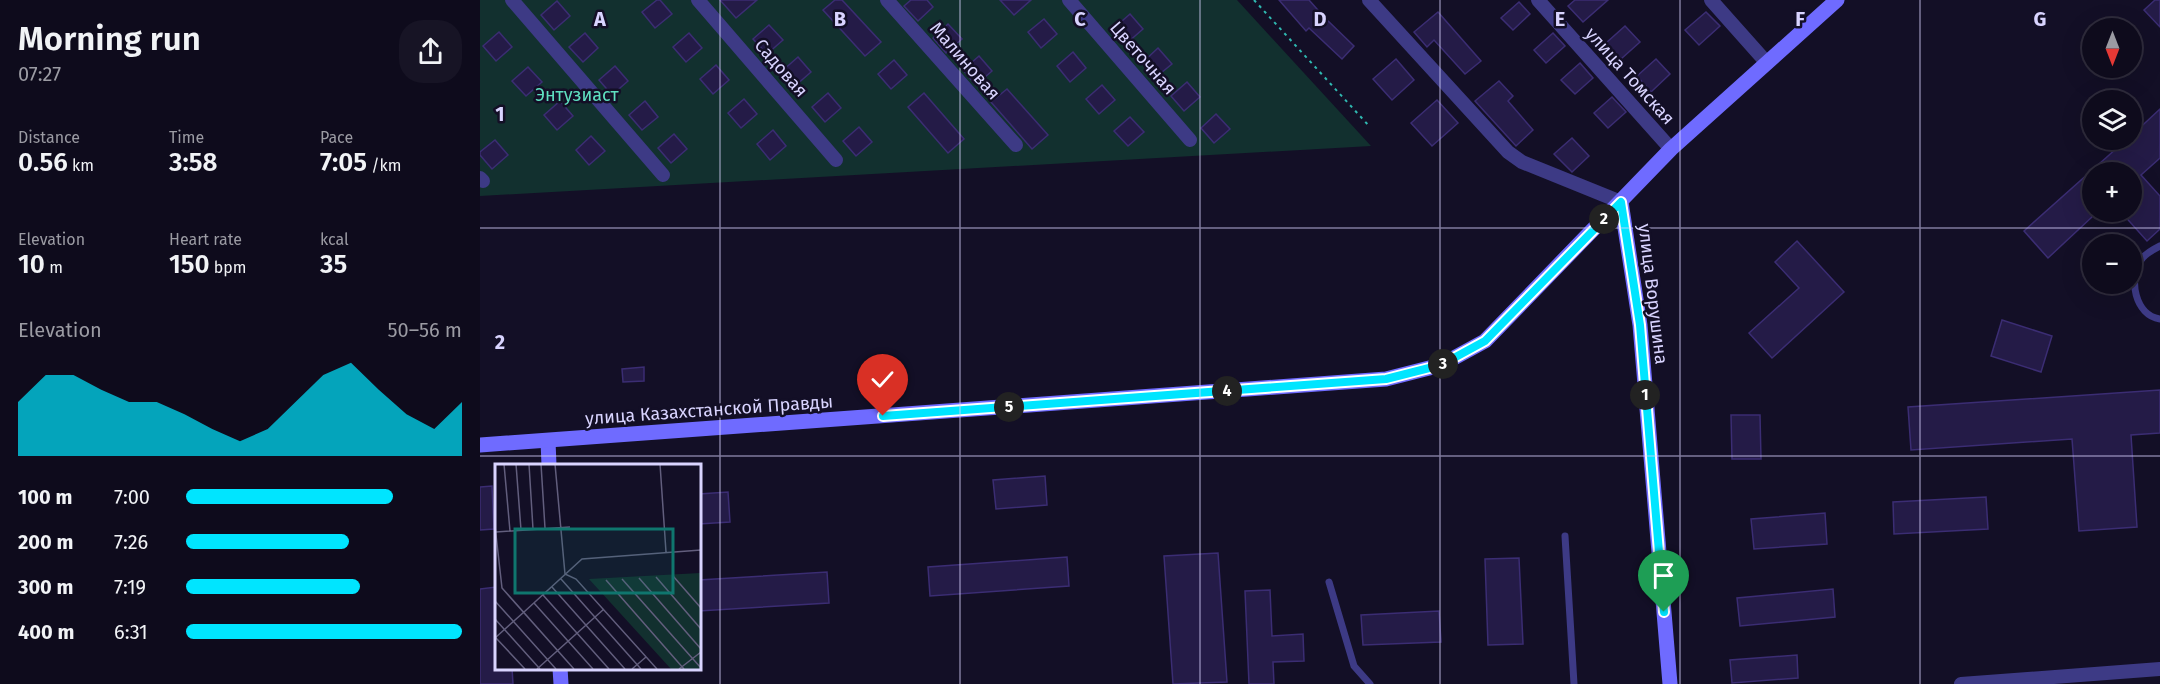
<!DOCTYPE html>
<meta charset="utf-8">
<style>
:root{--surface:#0e0b1c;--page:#171425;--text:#f1f3f6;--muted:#9b9ba3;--line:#2e2b3b;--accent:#00e5ff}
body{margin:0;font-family:"Fira Sans",sans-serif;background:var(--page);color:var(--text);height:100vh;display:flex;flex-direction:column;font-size:22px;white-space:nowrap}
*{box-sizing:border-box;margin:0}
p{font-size:20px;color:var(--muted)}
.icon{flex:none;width:33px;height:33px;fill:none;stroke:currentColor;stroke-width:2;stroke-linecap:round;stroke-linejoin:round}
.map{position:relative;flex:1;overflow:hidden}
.panel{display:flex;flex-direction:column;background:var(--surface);width:480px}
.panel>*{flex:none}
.needle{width:39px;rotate:180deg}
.fabs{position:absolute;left:1602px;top:18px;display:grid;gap:12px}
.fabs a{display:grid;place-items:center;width:60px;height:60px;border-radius:50%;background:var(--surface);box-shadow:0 6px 24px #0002,0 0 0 2px var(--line);font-size:30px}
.pin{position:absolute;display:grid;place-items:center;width:51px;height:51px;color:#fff;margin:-62px -26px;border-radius:50% 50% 50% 0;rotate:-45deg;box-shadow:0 0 6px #0007}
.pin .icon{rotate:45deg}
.km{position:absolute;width:30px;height:30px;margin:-15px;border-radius:50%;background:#222;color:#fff;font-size:16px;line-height:30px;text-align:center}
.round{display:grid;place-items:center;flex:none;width:63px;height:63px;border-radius:24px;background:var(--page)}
.head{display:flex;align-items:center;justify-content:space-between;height:102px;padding:0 18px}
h1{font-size:33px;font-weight:600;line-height:45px}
.stats{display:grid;grid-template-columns:repeat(3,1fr);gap:9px;height:102px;padding:6px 18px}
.stats div{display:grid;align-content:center}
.stats b{font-size:26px;font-weight:600}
.stats small{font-size:16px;font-weight:400}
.stats p{font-size:16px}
.chart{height:168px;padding:12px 18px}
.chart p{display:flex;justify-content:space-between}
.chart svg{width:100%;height:108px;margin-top:6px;fill:var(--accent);opacity:.7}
ul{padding:0 18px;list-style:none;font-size:20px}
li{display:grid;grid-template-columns:96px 72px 1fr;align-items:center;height:45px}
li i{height:15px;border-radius:8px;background:var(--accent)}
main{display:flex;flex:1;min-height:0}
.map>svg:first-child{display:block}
.green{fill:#12302f}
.building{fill:#241b47;stroke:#3b2d73;stroke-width:1.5}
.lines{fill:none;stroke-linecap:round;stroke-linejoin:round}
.path{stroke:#2fb8b0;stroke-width:2;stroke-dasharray:3 4.5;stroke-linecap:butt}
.lane{stroke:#3d3a85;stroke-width:7}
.street{stroke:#3d3a85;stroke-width:14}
.secondary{stroke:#6f6bff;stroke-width:15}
.route-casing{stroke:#fff;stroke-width:12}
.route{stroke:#00e5ff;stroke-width:8}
.grid{fill:none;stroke:#d9d4ff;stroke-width:1.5;stroke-opacity:0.55}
.labels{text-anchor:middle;stroke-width:5;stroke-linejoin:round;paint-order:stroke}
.street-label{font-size:18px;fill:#d9d4ff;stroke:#130f26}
.park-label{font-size:18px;fill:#5fe0c0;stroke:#130f26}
.inset-road{fill:none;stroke:#625e7d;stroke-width:1.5}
.view{fill:#0f766e;fill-opacity:0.15;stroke:#0f766e;stroke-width:3}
.inset-edge{fill:none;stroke:#d9d4ff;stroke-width:3}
.grid-label{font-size:20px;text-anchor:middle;font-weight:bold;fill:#d9d4ff;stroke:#130f26;stroke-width:5;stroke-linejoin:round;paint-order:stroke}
</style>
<main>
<section class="panel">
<div class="head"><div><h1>Morning run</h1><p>07:27</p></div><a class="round"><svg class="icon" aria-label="share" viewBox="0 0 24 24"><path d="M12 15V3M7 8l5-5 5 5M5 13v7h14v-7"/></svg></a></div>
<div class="stats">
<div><p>Distance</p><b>0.56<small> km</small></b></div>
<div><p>Time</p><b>3:58</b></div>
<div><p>Pace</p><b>7:05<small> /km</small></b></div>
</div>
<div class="stats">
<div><p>Elevation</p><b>10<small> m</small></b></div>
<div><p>Heart rate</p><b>150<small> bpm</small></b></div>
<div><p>kcal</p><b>35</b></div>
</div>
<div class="chart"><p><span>Elevation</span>50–56 m</p>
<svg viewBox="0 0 160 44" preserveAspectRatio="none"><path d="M0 44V22L10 11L20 11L30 17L40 22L50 22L60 27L70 33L80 38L90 33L100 22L110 11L120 6L130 17L140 27L150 33L160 22V44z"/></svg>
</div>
<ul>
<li><b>100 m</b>7:00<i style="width:75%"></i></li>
<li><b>200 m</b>7:26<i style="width:59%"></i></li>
<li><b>300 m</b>7:19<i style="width:63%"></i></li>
<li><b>400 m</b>6:31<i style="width:100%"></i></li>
</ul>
</section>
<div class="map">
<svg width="1680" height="684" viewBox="0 0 1680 684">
<rect width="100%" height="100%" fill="#130f26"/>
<!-- green -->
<polygon class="green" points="0,0 757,0 891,146 0,196"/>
<!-- building -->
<g class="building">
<polygon points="177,0 180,0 192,14 175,28 162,12"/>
<polygon points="240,0 277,0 256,18"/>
<polygon points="355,0 362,0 401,42 385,56 343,10"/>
<polygon points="431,0 447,0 453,7 438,21 424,6"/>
<polygon points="520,0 551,0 534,15"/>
<polygon points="799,0 829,0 845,18 874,46 862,59 829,28 826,31"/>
<polygon points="1095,0 1128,0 1103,22 1088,6"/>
<polygon points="1675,0 1680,0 1680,27 1664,10"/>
<polygon points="77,1 90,16 74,30 61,15"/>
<polygon points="1039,2 1050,14 1033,30 1021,18"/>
<polygon points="958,12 1001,61 985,74 954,40 947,47 934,32"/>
<polygon points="1226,12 1240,26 1219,45 1205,30"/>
<polygon points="650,14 663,29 647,43 634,28"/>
<polygon points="564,19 577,34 561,48 548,32"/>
<polygon points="468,24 482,39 466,53 453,38"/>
<polygon points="289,25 303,40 287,54 273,39"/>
<polygon points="1145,26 1160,42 1141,59 1126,43"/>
<polygon points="19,32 32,47 16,61 3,46"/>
<polygon points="105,33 118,48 103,62 89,47"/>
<polygon points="209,33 222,48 206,62 193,47"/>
<polygon points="1073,33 1085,46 1066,63 1054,50"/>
<polygon points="678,48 692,64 676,77 663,62"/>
<polygon points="593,52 606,68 590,82 577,66"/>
<polygon points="499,56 512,71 496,85 483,70"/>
<polygon points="318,57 331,72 315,86 302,71"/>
<polygon points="916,59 934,80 912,100 893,79"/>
<polygon points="1176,59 1190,74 1171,92 1157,76"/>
<polygon points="414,60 427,75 411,89 398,74"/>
<polygon points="1100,63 1113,78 1095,94 1081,80"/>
<polygon points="236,65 249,80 233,94 220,79"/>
<polygon points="135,66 148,81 132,95 119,80"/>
<polygon points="48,67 62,82 46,96 32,81"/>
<polygon points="1019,81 1033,96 1028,101 1053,130 1036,146 995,101"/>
<polygon points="707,82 720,97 704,111 691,96"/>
<polygon points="622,85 635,100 619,114 606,99"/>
<polygon points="527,89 568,135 552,149 511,102"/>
<polygon points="348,93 361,108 345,122 332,107"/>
<polygon points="444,93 484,139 468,153 428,107"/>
<polygon points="1132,97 1146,112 1128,128 1114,113"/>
<polygon points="264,99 277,114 261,128 248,113"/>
<polygon points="957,100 978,123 952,146 931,123"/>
<polygon points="80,101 93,116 77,130 64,115"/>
<polygon points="165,101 178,117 162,130 149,115"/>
<polygon points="1680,109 1680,158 1661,175 1680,196 1680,229 1667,241 1641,212 1652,212 1652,172 1612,172 1612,217 1568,258 1544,231 1646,140 1652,140 1652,135"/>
<polygon points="736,114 750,129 734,143 721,128"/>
<polygon points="650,117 664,132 648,146 634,131"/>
<polygon points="379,127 392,142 376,156 363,141"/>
<polygon points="293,130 306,146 290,160 277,144"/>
<polygon points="194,134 207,149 191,163 178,148"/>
<polygon points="111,136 125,151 109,165 96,150"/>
<polygon points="1092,138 1109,156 1092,172 1074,154"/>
<polygon points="15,140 28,155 12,169 0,155 0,152"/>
<polygon points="1317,241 1364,292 1292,358 1269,333 1319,288 1295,262"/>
<polygon points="1522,320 1572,336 1561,372 1511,356"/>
<polygon points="164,367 164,381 143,382 142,369"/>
<polygon points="1680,390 1680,433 1651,435 1657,527 1599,531 1592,439 1431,450 1428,407"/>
<polygon points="1251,415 1280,415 1281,459 1252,459"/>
<polygon points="565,476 567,505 516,509 513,480"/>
<polygon points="12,486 14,529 0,530 0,487"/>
<polygon points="248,492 250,522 219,524 219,494"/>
<polygon points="1506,497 1508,529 1414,534 1413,502"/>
<polygon points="1345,513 1347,544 1274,549 1271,519"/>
<polygon points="738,553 747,682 693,684 684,556"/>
<polygon points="587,557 589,586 450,596 448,567"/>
<polygon points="1039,558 1043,644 1008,645 1005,559"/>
<polygon points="347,572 349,603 219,611 219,580"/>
<polygon points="16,587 16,668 32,668 33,684 0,684 0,589"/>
<polygon points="1353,589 1355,617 1260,626 1257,598"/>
<polygon points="790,590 792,636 823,634 824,661 793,662 794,684 769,684 765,591"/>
<polygon points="959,611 961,642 883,645 881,615"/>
<polygon points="1317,655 1318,678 1252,683 1250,660"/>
</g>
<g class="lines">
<!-- path -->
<polyline class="path" points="774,0 890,127"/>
<!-- lane -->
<g class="lane">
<path d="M1680,246C1674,249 1665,254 1661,260C1648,279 1655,315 1680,319"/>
<polyline points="1085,536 1094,684"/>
<polyline points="849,582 874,666 890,684"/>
</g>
<!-- street -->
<g class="street">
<polyline points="32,0 183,175"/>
<polyline points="218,0 356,160"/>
<polyline points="407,0 536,145"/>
<polyline points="589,0 710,140"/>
<polyline points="889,0 1028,152 1042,162 1141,202"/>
<polyline points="1058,0 1191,149"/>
<polyline points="1231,0 1287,63"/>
<polyline points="0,178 3,181"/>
<polyline points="1481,684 1680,669"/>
</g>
<!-- secondary -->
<g class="secondary">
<polyline points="1141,202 1160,325 1190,684"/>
<polyline points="68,441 69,465"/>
<polyline points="0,445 906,379 961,365 1005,341 1191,149 1357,0"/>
<polyline points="80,668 81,684"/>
</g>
</g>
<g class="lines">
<!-- route casing -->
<g class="route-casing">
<polyline id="route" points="403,416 906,379 961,365 1005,341 1141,202 1160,325 1184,612"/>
</g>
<!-- route -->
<use href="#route" class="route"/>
</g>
<!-- grid -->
<path class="grid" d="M240,0V684M480,0V684M720,0V684M960,0V684M1200,0V684M1440,0V684M0,228H1680M0,456H1680"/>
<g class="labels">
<!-- street labels -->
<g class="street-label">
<text transform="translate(663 58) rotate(49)" y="6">Цветочная</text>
<text transform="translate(485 61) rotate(49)" y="6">Малиновая</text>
<text transform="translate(301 68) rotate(49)" y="6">Садовая</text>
<text transform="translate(1150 76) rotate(48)" y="6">улица Томская</text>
<text transform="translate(1173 294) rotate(83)" y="6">улица Ворушина</text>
<text transform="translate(229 410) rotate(-4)" y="6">улица Казахстанской Правды</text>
</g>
<!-- park labels -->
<g class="park-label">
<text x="97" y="101">Энтузиаст</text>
</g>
</g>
<!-- overview -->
<g transform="translate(15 464)">
<rect width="206" height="206" fill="#130f26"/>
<path d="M205,109V205H176L94,115Z" fill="#12302f"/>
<path class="inset-road" d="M9,0L15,67M21,0L26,66M34,0L38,65M46,0L50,64M60,0L70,110L81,115L162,205M165,0L171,88M0,62L7,124L79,205M1,68L75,63M178,112L206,144M161,113L206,165M144,114L206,185M66,115L146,205M127,115L206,204M111,116L189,205M57,123L130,205M48,131L114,205M0,137L61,205M39,139L98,205M29,148L87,95L206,86M0,155L45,205M0,174L29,148M1,174L30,205M42,205L109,145M137,205L151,193M184,205L206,188"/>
<path class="view" d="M20,65H178V129H20Z"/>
<rect width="206" height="206" class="inset-edge"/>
</g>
<g class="grid-label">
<text x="120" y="26">A</text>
<text x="360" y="26">B</text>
<text x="600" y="26">C</text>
<text x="840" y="26">D</text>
<text x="1080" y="26">E</text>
<text x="1320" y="26">F</text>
<text x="1560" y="26">G</text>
<text x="20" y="121">1</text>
<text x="20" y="349">2</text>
</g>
</svg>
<div class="fabs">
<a><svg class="needle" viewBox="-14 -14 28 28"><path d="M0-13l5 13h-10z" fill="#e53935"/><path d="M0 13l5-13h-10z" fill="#9b9ba3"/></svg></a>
<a><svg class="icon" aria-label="layers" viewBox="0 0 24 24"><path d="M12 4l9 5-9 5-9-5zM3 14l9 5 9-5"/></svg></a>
<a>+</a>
<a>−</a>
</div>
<div class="pin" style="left:1184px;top:612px;background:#1e9e55"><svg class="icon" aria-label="arrive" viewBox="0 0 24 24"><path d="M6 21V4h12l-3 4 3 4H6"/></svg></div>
<div class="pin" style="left:403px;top:416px;background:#d93025"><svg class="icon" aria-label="check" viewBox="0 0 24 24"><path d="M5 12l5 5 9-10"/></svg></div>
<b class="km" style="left:1165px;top:395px">1</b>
<b class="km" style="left:1124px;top:219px">2</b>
<b class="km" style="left:963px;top:364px">3</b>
<b class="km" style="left:747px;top:391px">4</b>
<b class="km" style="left:529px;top:407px">5</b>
</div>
</main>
